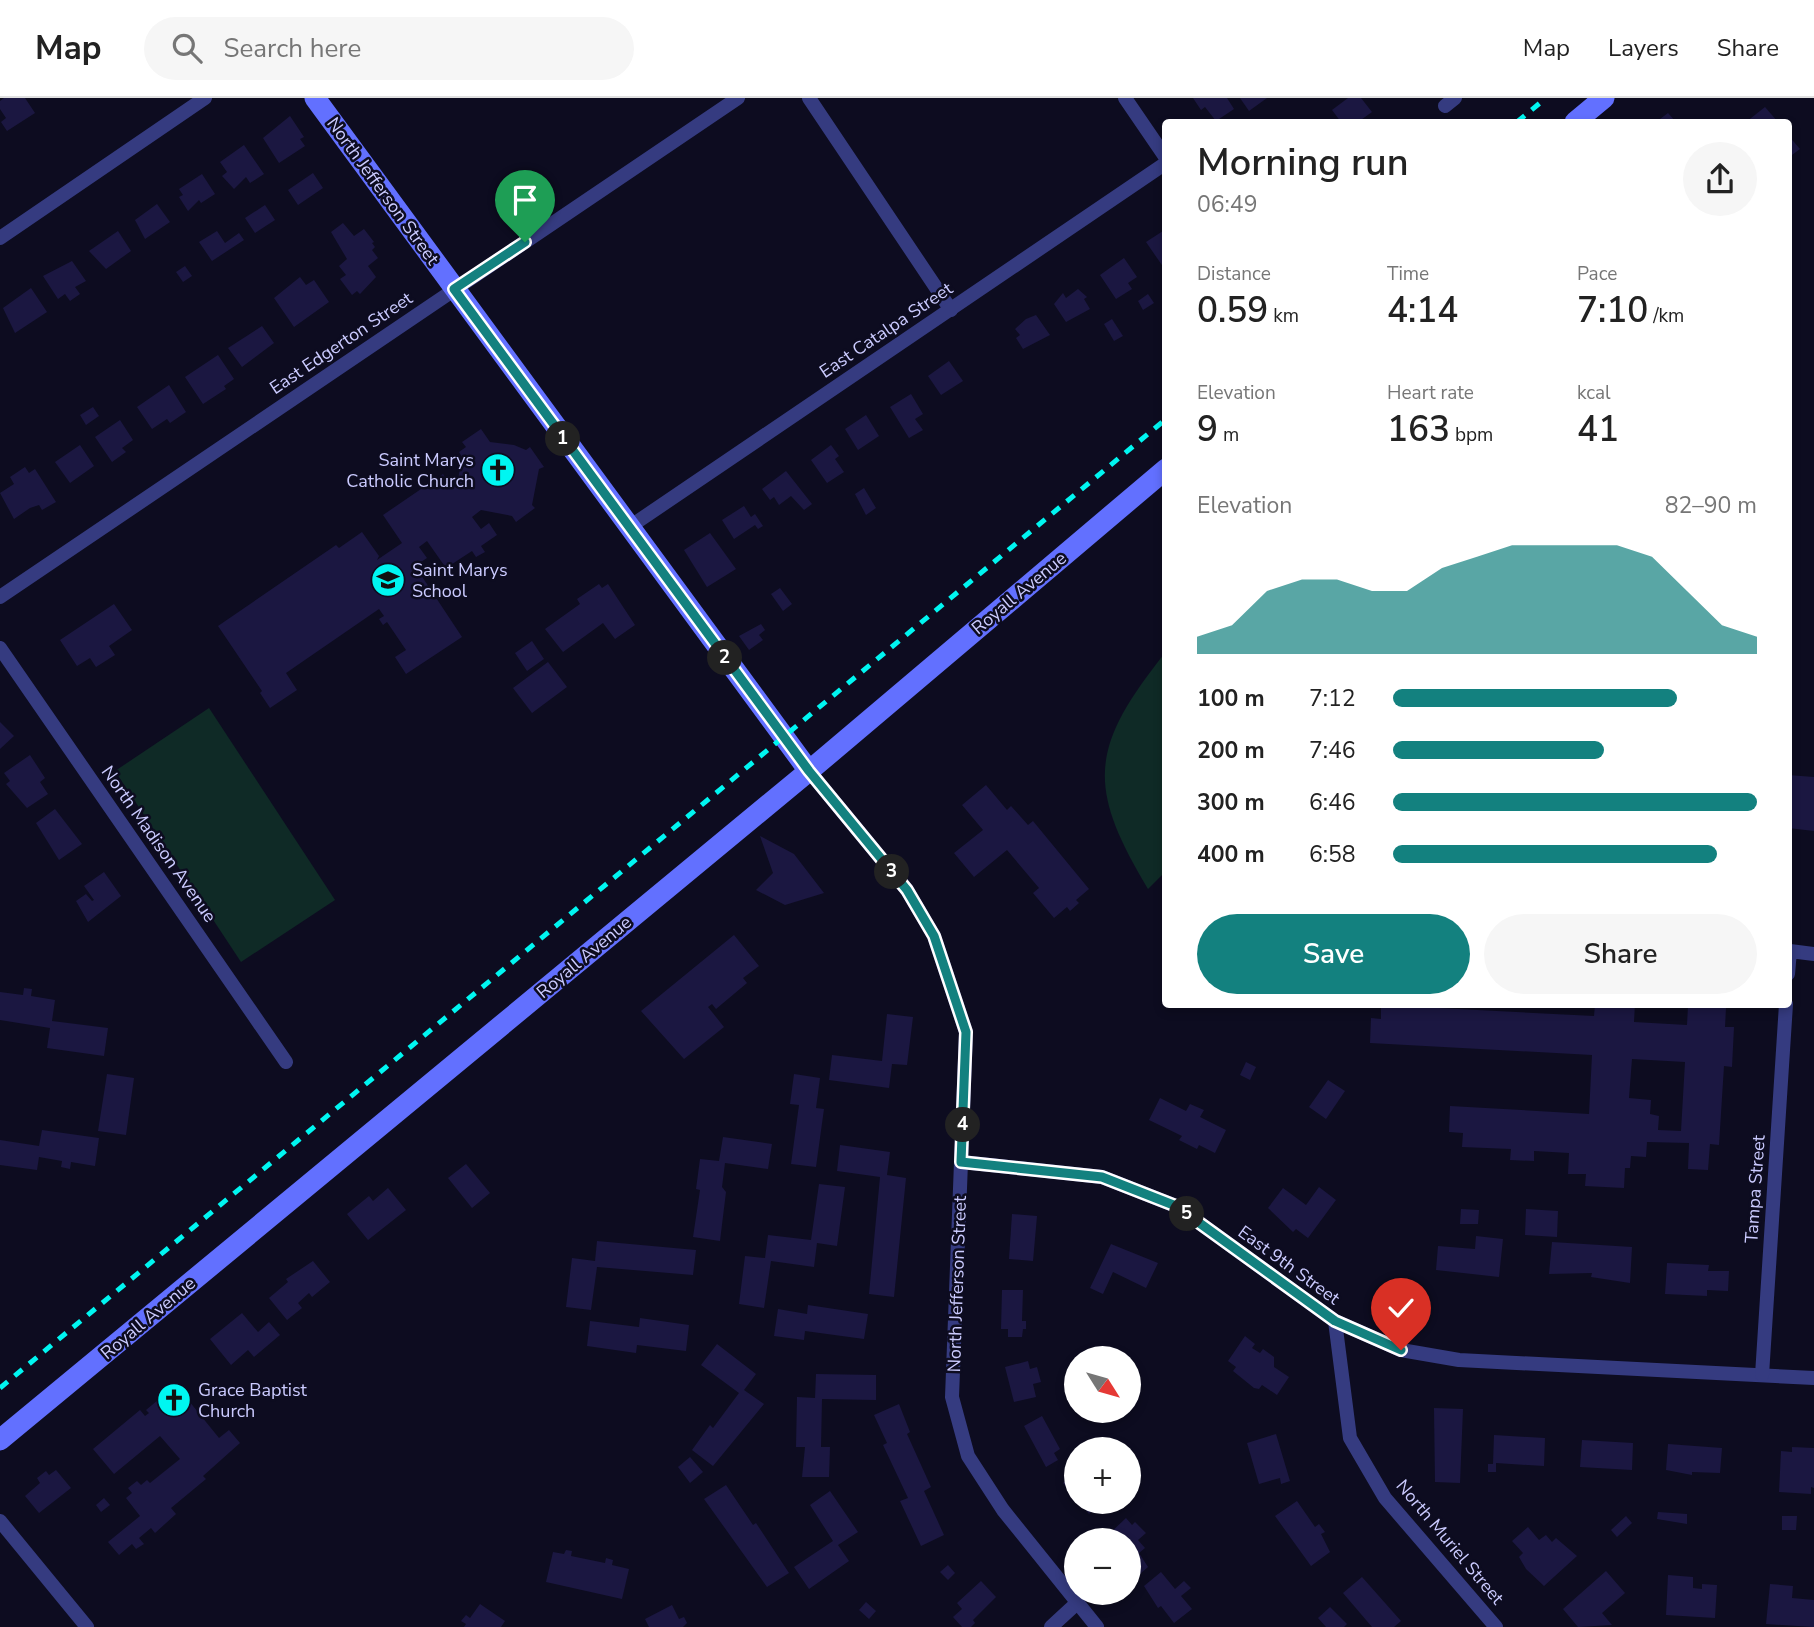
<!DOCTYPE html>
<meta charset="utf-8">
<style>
:root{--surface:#fff;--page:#f6f6f6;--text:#222;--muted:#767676;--line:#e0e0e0;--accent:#13817f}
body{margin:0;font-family:"Nunito Sans",sans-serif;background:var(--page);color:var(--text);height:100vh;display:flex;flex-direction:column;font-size:26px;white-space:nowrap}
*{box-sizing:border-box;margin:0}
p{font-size:23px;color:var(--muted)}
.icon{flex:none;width:38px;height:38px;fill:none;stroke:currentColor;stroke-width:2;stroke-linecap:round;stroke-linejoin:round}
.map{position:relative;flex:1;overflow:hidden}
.panel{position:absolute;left:1162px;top:21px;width:630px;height:889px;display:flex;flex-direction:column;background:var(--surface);border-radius:7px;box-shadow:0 4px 10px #0003}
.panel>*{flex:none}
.needle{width:46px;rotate:127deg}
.fabs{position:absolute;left:1064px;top:1248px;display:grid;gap:14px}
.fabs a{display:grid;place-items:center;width:77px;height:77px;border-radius:50%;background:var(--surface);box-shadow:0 4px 10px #0003;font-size:35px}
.pin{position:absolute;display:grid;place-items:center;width:60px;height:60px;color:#fff;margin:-72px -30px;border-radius:50% 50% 50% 0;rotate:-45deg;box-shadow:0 0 7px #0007}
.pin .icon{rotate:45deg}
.km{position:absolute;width:35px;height:35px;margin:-18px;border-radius:50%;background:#222;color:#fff;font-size:19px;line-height:35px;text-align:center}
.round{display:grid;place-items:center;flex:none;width:74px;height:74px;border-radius:37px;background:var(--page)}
.headline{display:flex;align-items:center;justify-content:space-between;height:119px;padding:0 35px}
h1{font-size:38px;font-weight:600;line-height:52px}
.metrics{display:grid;grid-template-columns:repeat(3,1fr);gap:10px;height:119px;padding:7px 35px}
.metrics div{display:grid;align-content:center}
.metrics b{font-size:35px;font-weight:600}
.metrics small{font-size:19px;font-weight:400}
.metrics p{font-size:19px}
.chart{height:196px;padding:14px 35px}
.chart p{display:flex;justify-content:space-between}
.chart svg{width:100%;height:126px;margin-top:7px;fill:var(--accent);opacity:.7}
.action{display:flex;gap:14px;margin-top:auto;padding:14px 35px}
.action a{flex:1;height:80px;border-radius:42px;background:var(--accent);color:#fff;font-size:28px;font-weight:600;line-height:80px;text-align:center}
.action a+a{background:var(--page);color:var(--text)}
ul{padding:0 35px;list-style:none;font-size:23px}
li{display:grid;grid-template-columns:112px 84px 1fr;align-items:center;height:52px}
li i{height:18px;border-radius:9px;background:var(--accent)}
header{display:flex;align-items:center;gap:42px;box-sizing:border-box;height:98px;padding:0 35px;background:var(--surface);border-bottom:2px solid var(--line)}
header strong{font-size:33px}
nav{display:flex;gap:38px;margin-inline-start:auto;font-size:24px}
.search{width:490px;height:63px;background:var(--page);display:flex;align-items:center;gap:18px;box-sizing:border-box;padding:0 24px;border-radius:38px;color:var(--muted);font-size:26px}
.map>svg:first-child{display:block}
.green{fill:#0f2a26}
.building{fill:#1b1741;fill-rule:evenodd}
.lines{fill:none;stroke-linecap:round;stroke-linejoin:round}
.street{stroke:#353b80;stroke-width:14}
.secondary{stroke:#6270ff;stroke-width:21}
.rail{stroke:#00f6f1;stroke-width:5;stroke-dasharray:10 9;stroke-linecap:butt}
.route-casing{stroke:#fff;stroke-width:14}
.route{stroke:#13817f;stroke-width:9}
.labels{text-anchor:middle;stroke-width:5;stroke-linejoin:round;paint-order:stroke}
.street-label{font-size:18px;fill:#cbcbff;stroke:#0d0c20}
.poi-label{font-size:18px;fill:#cbcbff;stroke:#0d0c20;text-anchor:start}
</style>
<header>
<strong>Map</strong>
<div class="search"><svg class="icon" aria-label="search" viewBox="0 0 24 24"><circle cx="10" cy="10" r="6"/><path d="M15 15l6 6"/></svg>Search here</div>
<nav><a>Map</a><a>Layers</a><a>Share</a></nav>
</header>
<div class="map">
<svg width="1814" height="1529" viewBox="0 0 1814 1529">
<rect width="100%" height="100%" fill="#0d0c20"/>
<!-- green -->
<g class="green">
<path d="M1165,555V774L1148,791C1086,688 1090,649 1165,555Z"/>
<polygon points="209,610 335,802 241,864 115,673"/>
</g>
<!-- building -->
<g class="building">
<polygon points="4,0 25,0 35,15 7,33 1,24 6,20 0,11 0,3"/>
<polygon points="1193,0 1227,0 1234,11 1216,23 1205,9 1201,12"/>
<polygon points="1240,0 1267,0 1249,13"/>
<polygon points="1348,0 1361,0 1372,14 1358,24 1341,24 1332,12"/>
<polygon points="1765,9 1778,24 1746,24"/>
<polygon points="1668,15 1676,24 1656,24"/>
<polygon points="290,18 304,39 300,41 305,48 279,65 263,40"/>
<polygon points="1788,37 1800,51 1788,60"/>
<polygon points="244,47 264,76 250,85 246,79 234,91 222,78 227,74 220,64"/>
<polygon points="313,75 323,90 298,107 288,92"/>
<polygon points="202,76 215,96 201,105 199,102 188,113 179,99 183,97 179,91"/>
<polygon points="157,106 170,124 145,141 135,122"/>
<polygon points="265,107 275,122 255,135 245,120"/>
<polygon points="343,125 354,138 364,131 374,144 372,145 375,149 372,152 378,160 368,168 376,179 360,196 357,193 352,197 340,181 346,177 339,168 347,161 331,134"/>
<polygon points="1166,131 1166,173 1146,144"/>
<polygon points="118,133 131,153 106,171 89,153"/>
<polygon points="217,133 225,145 239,135 244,142 212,163 199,144"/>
<polygon points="1124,160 1137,179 1128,185 1132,191 1116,201 1100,177"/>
<polygon points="72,163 86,183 75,189 80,196 70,203 65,196 58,201 43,178"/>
<polygon points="185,168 192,178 183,184 176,174"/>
<polygon points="300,179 306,187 314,182 329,204 294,229 274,200"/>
<polygon points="31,190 47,214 15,235 3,210"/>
<polygon points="1078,191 1087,199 1084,201 1090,211 1066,224 1054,206 1063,195 1066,200"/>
<polygon points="1148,196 1154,205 1143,212 1138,203"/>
<polygon points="1036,217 1050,237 1023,251 1016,240 1020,237 1015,231 1026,221"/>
<polygon points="1112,221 1123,238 1114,243 1104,226"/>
<polygon points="262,228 274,245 242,269 228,250"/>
<polygon points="218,257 234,281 224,288 226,291 203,306 185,279"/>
<polygon points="949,263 963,283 941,297 928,278"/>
<polygon points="169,287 186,314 170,325 167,321 152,331 137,309"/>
<polygon points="911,296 923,316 915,321 923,332 909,340 890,309"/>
<polygon points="93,309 99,318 86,327 80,317"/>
<polygon points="866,317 879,338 858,352 845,331"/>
<polygon points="120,322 133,342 122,350 126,354 112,364 95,339"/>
<polygon points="481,331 490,344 514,347 526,352 530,349 544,369 539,371 532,407 535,410 516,424 512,418 481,412 472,419 481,431 489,425 497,437 481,448 485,454 476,459 472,453 446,470 427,443 419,449 427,460 415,468 462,539 406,576 395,559 406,552 387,524 383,527 379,521 384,518 379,511 286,575 297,592 270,610 260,595 262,593 218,528 336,447 339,450 362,434 379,458 377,462 402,445 383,417 443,376 452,390 457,387 462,359 459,354 466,349 462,344"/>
<polygon points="80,347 94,368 70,385 55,364"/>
<polygon points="831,347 839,358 835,361 844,374 827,385 811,362"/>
<polygon points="25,369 29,375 35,371 56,404 42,412 39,407 30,410 14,421 0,395 14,386 10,379"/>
<polygon points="786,373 812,406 804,412 791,398 779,407 774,399 770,402 762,391"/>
<polygon points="864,390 876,410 866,417 855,396"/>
<polygon points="744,408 751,419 755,416 763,428 758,431 755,427 734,441 722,422"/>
<polygon points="710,435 736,471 707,489 684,452"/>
<polygon points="599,486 602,490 608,486 635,527 615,541 603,525 563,554 545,531 580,506 577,501"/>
<polygon points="780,490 792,506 783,513 771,496"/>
<polygon points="114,506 132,532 109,548 115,557 96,569 90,560 77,568 60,542"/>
<polygon points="761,526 765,532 759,537 763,542 749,552 739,538"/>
<polygon points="532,543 544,561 527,573 515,555"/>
<polygon points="548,564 567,589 532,615 513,590"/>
<polygon points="0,624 14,638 0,651"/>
<polygon points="30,657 45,680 40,684 48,696 27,710 6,686 10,683 4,675"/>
<polygon points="1788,677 1814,679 1814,733 1788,730"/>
<polygon points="986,687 1007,712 1011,708 1028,727 1033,723 1089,791 1076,802 1079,805 1070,813 1067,809 1054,820 1033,795 1039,790 1007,752 974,779 954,755 983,732 962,707"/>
<polygon points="55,711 82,746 59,762 36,725"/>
<polygon points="760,738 794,756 824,795 785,807 756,792 773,775"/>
<polygon points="104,774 121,798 88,824 76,803 86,796 92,803 94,802 84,788"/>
<polygon points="734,837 759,868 743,880 747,885 716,911 712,906 708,909 724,929 684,961 641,913"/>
<polygon points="24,890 32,891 31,898 55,902 52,923 108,930 104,958 47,950 50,930 0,922 0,894 23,897"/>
<path d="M1595,906H1635L1634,924L1687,927L1688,908L1726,910L1725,929H1734L1732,969L1724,968L1719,1047L1710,1046L1708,1072L1688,1071L1689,1045L1647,1044L1646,1059L1631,1058L1630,1070H1625L1624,1090L1585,1088L1586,1076H1568L1569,1055L1534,1053V1063L1510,1062L1511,1051L1462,1049L1463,1035L1449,1034L1450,1008L1589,1016L1592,957L1370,945L1371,920L1381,921V907L1594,918ZM1632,961L1685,964L1681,1033L1658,1032L1659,1018L1650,1016L1651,1002L1629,1000Z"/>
<polygon points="887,916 913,919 907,967 892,966 889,990 829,982 832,957 882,963"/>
<polygon points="1246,964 1256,969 1250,982 1240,977"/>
<polygon points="107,976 134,980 126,1037 98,1033"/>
<polygon points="794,976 820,980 816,1010 824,1011 816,1069 791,1066 799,1007 790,1006"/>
<polygon points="1328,982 1345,993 1326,1021 1309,1009"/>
<polygon points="1160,1000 1186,1013 1190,1006 1204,1012 1200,1019 1226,1032 1215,1055 1199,1047 1197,1051 1179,1042 1182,1038 1149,1022"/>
<polygon points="42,1032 99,1040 95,1068 71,1064 70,1071 61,1069 62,1063 39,1059 37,1072 0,1067 0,1042 39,1048"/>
<polygon points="723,1039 772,1046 768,1071 725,1065 722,1089 726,1094 720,1143 693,1139 700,1092 696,1091 700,1061 719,1063"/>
<polygon points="840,1047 890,1054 887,1077 906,1080 894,1199 869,1196 880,1079 837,1073"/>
<polygon points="466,1066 490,1095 472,1110 448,1080"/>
<polygon points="819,1086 845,1089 837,1148 817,1145 814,1169 771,1163 764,1210 739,1206 745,1158 765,1160 768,1137 811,1142"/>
<polygon points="1319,1089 1336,1102 1308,1140 1296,1131 1293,1134 1268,1110 1283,1090 1306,1107"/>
<polygon points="388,1090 406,1112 368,1142 347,1116 369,1098 373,1103"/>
<polygon points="1461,1111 1479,1112 1478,1126 1460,1126"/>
<polygon points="1526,1111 1558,1113 1557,1139 1525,1137"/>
<polygon points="1012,1116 1037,1118 1033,1163 1009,1161"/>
<polygon points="1476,1138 1503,1141 1499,1179 1436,1172 1438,1148 1475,1151"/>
<polygon points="597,1143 696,1152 693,1177 597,1169 591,1212 566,1209 572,1160 595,1163"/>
<polygon points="1552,1144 1632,1149 1630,1185 1591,1179 1592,1175 1549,1176"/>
<polygon points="1111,1146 1158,1165 1146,1190 1113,1174 1103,1196 1090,1190"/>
<polygon points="313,1163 330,1184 312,1199 309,1195 298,1205 302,1210 287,1222 269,1200 288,1184 286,1181"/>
<polygon points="1667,1165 1709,1167 1708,1173 1729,1173 1728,1193 1707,1192 1707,1198 1665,1196"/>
<polygon points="1002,1192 1023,1192 1022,1223 1026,1223 1026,1231 1023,1231 1022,1239 1008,1239 1008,1231 1001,1231"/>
<polygon points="808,1207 868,1216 864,1241 805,1233 804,1242 774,1238 778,1211 807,1216"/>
<polygon points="242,1215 258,1234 269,1224 280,1237 254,1259 248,1252 231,1267 210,1241"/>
<polygon points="640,1220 689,1227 686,1253 637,1247 636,1255 587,1248 590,1223 639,1229"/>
<polygon points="1245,1238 1255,1246 1252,1250 1260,1255 1263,1251 1274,1259 1274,1269 1289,1279 1277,1297 1262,1287 1259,1291 1254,1290 1233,1273 1236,1269 1228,1263"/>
<polygon points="717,1246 756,1276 744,1292 764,1306 713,1368 692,1352 710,1327 713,1330 739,1295 701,1267"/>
<polygon points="1028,1263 1030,1271 1037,1269 1041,1284 1033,1286 1036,1299 1014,1304 1005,1269"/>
<polygon points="816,1276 876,1277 876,1302 822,1301 821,1349 830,1349 829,1379 802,1379 805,1349 796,1349 797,1299 815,1300"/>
<polygon points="176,1287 219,1340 229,1332 240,1345 203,1378 206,1381 171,1410 176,1416 155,1435 151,1430 139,1440 144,1446 136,1451 132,1446 119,1457 108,1444 140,1418 126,1400 132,1395 128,1390 137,1383 141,1387 147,1382 150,1385 180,1361 160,1338 114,1376 93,1351 140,1312 145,1318 149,1315 146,1312"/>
<polygon points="899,1306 910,1334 907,1336 931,1389 924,1393 944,1437 921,1448 900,1403 908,1400 883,1347 887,1345 874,1317"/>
<polygon points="1434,1310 1463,1311 1460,1385 1435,1384"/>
<polygon points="1042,1318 1060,1351 1054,1355 1058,1362 1046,1369 1024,1328"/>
<polygon points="1276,1336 1290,1383 1281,1386 1280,1380 1259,1386 1247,1345"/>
<polygon points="1494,1337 1545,1340 1544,1368 1496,1365 1496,1374 1488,1374 1488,1366 1493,1366"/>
<polygon points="1582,1342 1633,1345 1632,1372 1580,1369"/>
<polygon points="1668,1346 1722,1350 1720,1375 1692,1374 1692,1377 1666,1372"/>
<polygon points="1792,1349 1814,1350 1814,1390 1811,1389 1811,1396 1779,1394 1781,1353 1792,1354"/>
<polygon points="690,1359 703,1374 690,1385 678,1369"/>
<polygon points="56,1372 71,1390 39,1415 25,1398 40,1385 37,1380 46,1373 49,1377"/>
<polygon points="1076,1374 1076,1401 1063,1385"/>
<polygon points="726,1387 753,1427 756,1425 789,1475 767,1489 704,1401"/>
<polygon points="830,1393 858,1434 838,1447 849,1463 809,1491 794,1469 833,1443 810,1407"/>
<polygon points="104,1400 110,1407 101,1414 96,1407"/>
<polygon points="1297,1403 1315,1429 1319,1426 1325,1434 1321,1436 1330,1454 1311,1468 1275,1418"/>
<polygon points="1079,1404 1104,1404 1089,1416"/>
<polygon points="1658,1414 1687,1416 1687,1426 1657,1421"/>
<polygon points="1626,1418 1632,1425 1617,1439 1611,1432"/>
<polygon points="1782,1418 1797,1418 1796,1432 1782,1432"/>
<polygon points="1126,1420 1132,1427 1135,1424 1146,1435 1138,1442 1145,1450 1139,1455 1148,1469 1133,1482 1129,1477 1129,1442 1109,1442 1106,1439"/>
<polygon points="1528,1429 1539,1442 1546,1437 1552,1444 1556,1440 1577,1458 1544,1488 1526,1471 1519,1459 1523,1455 1512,1443"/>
<polygon points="566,1452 572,1453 571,1458 605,1465 606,1460 613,1462 612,1467 629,1471 622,1501 546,1484 553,1454 564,1456"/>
<polygon points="948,1467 955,1475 948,1482 940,1474"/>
<polygon points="1606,1473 1625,1495 1602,1515 1612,1527 1578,1529 1563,1511"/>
<polygon points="1161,1474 1175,1491 1184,1483 1191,1490 1181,1498 1192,1511 1174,1525 1161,1508 1158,1510 1144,1488"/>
<polygon points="1668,1477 1693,1479 1693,1490 1702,1491 1702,1486 1717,1487 1715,1520 1666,1517"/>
<polygon points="1362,1479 1401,1523 1394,1529 1372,1529 1343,1495"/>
<polygon points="981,1483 996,1499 973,1522 975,1525 971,1529 962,1529 953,1519 962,1511 957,1505"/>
<polygon points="1770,1486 1793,1488 1792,1500 1814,1502 1814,1529 1766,1526"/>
<polygon points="866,1504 876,1513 869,1521 859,1512"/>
<polygon points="480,1506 505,1523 501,1529 464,1529 466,1526 461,1523 466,1517 470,1520"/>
<polygon points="672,1507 679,1521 684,1519 687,1525 683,1529 649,1529 645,1521"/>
<polygon points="1330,1509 1347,1526 1344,1529 1326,1529 1318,1520"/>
</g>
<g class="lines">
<!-- street -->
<g class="street">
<polyline points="809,0 951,212"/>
<polyline points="1125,0 1166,60"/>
<polyline points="1445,8 1455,0"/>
<polyline points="0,140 205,0"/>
<polyline points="628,430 1166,65"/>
<polyline points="0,499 738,0"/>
<polyline points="0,550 286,964"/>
<polyline points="809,673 907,792 934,838 966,934 952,1299 968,1358 1003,1412 1097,1529"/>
<polyline points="1788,876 1790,853 1814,856"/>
<polyline points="962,1064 1102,1079 1176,1108 1335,1223 1401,1252 1459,1262 1814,1280"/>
<polyline points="1335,1223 1350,1340 1385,1400 1496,1529"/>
<polyline points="1762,1277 1786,906"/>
<polyline points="0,1423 87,1529"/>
<polyline points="1051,1529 1077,1505"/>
</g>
<!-- secondary -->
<g class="secondary">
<polyline points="315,0 809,673"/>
<polyline points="1575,24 1604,0"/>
<polyline points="0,1342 809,673 1166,371"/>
</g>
<!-- rail -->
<g class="rail">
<polyline points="1517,24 1546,0"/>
<polyline points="0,1290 1166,321"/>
</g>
</g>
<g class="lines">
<!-- route casing -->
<g class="route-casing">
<polyline id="route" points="525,144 454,191 809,673 907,792 934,838 966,934 961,1064 1102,1079 1176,1108 1335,1223 1401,1252"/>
</g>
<!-- route -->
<use href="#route" class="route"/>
</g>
<!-- icons -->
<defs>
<g id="church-disc" transform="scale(1.75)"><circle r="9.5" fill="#00f6f1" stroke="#0d0c20"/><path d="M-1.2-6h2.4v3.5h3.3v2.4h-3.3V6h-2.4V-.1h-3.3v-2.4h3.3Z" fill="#111"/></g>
<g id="school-disc" transform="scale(1.75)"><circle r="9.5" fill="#00f6f1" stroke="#0d0c20"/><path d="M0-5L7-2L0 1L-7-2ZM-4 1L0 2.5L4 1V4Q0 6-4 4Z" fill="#111"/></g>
</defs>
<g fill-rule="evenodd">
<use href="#church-disc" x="498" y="372"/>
<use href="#school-disc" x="388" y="482"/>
<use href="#church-disc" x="174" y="1302"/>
</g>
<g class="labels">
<!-- street labels -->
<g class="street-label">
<text transform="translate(383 93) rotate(54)" y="6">North Jefferson Street</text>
<text transform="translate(886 232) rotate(-34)" y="6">East Catalpa Street</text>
<text transform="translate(341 245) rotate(-34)" y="6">East Edgerton Street</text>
<text transform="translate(1019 495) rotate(-40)" y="6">Royall Avenue</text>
<text transform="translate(159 746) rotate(55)" y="6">North Madison Avenue</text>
<text transform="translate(584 859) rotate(-40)" y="6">Royall Avenue</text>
<text transform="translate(1755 1091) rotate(-86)" y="6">Tampa Street</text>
<text transform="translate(1289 1167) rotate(36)" y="6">East 9th Street</text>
<text transform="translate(957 1186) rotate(-88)" y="6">North Jefferson Street</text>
<text transform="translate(148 1220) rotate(-40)" y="6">Royall Avenue</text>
<text transform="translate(1450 1444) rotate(50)" y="6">North Muriel Street</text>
</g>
<!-- poi labels -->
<g class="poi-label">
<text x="474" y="368" text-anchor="end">Saint Marys<tspan x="474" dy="21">Catholic Church</tspan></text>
<text x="412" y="478">Saint Marys<tspan x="412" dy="21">School</tspan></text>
<text x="198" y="1298">Grace Baptist<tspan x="198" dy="21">Church</tspan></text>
</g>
</g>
</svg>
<div class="fabs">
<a><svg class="needle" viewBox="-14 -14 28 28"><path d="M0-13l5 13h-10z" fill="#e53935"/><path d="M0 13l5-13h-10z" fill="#767676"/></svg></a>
<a>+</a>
<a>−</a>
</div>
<div class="pin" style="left:525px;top:144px;background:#1e9e55"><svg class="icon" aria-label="arrive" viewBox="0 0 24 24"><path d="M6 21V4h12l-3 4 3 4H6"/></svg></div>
<div class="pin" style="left:1401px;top:1252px;background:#d93025"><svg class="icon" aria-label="check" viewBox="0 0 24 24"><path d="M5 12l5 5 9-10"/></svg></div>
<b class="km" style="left:563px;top:341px">1</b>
<b class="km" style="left:725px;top:560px">2</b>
<b class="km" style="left:892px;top:774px">3</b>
<b class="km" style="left:963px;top:1027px">4</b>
<b class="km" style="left:1187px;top:1116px">5</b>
<section class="panel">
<div class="headline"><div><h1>Morning run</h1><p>06:49</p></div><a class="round"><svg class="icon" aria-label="share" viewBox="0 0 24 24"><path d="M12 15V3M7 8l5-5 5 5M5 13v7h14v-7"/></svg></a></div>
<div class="metrics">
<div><p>Distance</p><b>0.59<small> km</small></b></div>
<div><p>Time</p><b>4:14</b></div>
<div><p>Pace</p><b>7:10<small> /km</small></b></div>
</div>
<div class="metrics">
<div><p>Elevation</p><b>9<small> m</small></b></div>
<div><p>Heart rate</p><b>163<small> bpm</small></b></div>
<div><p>kcal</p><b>41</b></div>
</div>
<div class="chart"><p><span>Elevation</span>82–90 m</p>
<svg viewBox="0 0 160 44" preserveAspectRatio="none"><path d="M0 44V38L10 34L20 22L30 18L40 18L50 22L60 22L70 14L80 10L90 6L100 6L110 6L120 6L130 10L140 22L150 34L160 38V44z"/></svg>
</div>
<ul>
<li><b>100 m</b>7:12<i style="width:78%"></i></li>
<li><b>200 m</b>7:46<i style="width:58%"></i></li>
<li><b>300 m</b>6:46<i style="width:100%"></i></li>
<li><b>400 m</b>6:58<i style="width:89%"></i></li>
</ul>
<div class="action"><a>Save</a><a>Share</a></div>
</section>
</div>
